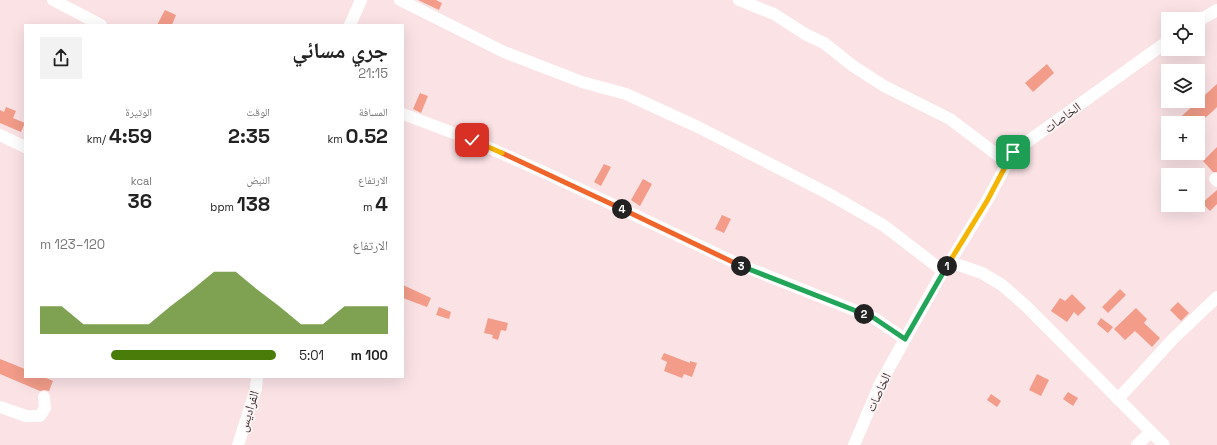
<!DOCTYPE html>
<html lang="ar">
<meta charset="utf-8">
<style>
:root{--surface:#fff;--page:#f2f2f2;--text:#222;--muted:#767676;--accent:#4a7c09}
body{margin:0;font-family:"Space Grotesk","Noto Naskh Arabic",sans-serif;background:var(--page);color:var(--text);direction:rtl;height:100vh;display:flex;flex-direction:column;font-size:15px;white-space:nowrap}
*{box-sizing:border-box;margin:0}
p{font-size:13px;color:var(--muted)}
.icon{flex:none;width:22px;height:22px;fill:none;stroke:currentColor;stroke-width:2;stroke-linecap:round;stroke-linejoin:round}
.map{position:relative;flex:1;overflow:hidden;direction:ltr}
.details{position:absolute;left:24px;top:24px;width:380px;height:354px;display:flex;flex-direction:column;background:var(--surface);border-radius:0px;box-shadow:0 4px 16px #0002;direction:rtl}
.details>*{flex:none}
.buttons{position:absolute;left:1161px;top:12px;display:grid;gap:8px}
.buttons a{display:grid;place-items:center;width:44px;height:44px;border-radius:0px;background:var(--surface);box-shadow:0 4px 16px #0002;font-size:20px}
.pin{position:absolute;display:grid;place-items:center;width:34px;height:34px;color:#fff;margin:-17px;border-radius:8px;box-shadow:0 2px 6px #0006}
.km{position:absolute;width:20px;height:20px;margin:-10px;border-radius:50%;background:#222;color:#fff;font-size:11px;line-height:20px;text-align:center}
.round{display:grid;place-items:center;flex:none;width:42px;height:42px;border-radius:0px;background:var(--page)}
.summary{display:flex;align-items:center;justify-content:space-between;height:68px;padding:0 16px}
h1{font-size:22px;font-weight:700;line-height:30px}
.figures{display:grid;grid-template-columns:repeat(3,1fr);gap:6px;height:68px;padding:4px 16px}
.figures div{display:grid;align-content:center}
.figures b{font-size:20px;font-weight:700}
.figures small{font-size:11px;font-weight:400}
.figures p{font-size:11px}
.chart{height:112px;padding:8px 16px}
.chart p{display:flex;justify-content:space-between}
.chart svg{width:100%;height:72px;margin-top:4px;fill:var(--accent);opacity:.7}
ul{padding:0 16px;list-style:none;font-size:13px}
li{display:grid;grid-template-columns:64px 48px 1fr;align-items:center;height:30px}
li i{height:10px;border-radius:5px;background:var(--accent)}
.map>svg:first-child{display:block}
.building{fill:#f29c89}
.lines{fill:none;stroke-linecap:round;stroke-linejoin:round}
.minor{stroke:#fff;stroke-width:12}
.split-1-casing{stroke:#fff;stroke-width:8}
.split-2-casing{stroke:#fff;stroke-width:8}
.split-3-casing{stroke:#fff;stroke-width:8}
.split-4-casing{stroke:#fff;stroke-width:8}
.split-5-casing{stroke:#fff;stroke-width:8}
.split-6-casing{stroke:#fff;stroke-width:8}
.split-1{stroke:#f5b400;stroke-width:5}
.split-2{stroke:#22a559;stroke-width:5}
.split-3{stroke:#22a559;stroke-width:5}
.split-4{stroke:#f0652b;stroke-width:5}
.split-5{stroke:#f0652b;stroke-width:5}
.split-6{stroke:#f5b400;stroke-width:5}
.labels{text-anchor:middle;stroke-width:3.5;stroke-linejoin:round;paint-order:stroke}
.street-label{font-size:13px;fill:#43393a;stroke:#fdf4f5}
</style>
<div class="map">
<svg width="1217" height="445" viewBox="0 0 1217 445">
<rect width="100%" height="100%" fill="#fae2e5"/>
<!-- building -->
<g class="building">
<polygon points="418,0 436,0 442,3 439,10"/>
<polygon points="165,10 176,15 172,25 157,25"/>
<polygon points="1047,64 1054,73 1033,92 1025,83"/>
<polygon points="1217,84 1217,107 1213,111 1199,123 1174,123"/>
<polygon points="420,93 428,96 421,113 413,109"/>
<polygon points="6,107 16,111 13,118 25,123 21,132 0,123 0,110 4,112"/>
<polygon points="1217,147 1217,172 1213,172 1203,161"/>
<polygon points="604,164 611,167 601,186 594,182"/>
<polygon points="643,179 652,184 640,206 631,200"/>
<polygon points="1217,190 1217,204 1210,211 1202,203"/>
<polygon points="722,215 731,219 724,233 715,229"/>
<polygon points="403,285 431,298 427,307 403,298"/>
<polygon points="1120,289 1126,295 1108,313 1102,307"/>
<polygon points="1072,294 1086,308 1078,316 1074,312 1067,322 1051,311 1060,298 1065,301"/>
<polygon points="1178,302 1189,313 1181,321 1170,310"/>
<polygon points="439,307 451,312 449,319 436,315"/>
<polygon points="1136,308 1147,319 1144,323 1160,338 1152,347 1135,331 1125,340 1114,329"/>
<polygon points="488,318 508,323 506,331 501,330 498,340 492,338 493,335 484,333"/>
<polygon points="1101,318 1113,327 1108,333 1097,324"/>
<polygon points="664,353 690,363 690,361 697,363 692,377 684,374 682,378 664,371 667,362 661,359"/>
<polygon points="0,359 25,369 25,377 44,377 53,381 49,391 44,390 40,391 0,374"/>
<polygon points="1037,374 1049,380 1041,396 1029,390"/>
<polygon points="1068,392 1078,398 1073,406 1063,399"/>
<polygon points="991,394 1001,401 997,407 987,400"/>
</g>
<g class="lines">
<!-- minor -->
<g class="minor">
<polyline points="53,0 101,25"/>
<polyline points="400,0 504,52 582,82 626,94 698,127 829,194 883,225 943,271"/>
<polyline points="739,0 774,14 805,34 824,43 853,66 884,86 950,119 1008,163"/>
<polyline points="1198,21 1217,10"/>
<polyline points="350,25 361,0"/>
<polyline points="403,114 472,140 550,175 738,264 874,318 905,339"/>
<polyline points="0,135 25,147"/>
<polyline points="1215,179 1217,181"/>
<polyline points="950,262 982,273 1002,285 1026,306 1164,445"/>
<polyline points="1118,399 1173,339 1217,297"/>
<polyline points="0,407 26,416 40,416 45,408 44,397"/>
<polyline points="238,445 256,389 257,377"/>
<polyline points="854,445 880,384 943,271 950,262 987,201 1013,152 1168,41"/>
<polyline points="1137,445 1151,432"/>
</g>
</g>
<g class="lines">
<!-- split-1 casing -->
<g class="split-1-casing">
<polyline id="split-1" points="947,266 987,201 1013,152"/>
</g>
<!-- split-2 casing -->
<g class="split-2-casing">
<polyline id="split-2" points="864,314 874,318 905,339 947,266"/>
</g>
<!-- split-3 casing -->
<g class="split-3-casing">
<polyline id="split-3" points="741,266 864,314"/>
</g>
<!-- split-4 casing -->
<g class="split-4-casing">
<polyline id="split-4" points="622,209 741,266"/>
</g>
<!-- split-5 casing -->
<g class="split-5-casing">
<polyline id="split-5" points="502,153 622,209"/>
</g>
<!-- split-6 casing -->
<g class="split-6-casing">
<polyline id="split-6" points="472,140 502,153"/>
</g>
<!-- split-1 -->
<use href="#split-1" class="split-1"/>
<!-- split-2 -->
<use href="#split-2" class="split-2"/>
<!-- split-3 -->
<use href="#split-3" class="split-3"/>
<!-- split-4 -->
<use href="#split-4" class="split-4"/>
<!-- split-5 -->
<use href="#split-5" class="split-5"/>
<!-- split-6 -->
<use href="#split-6" class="split-6"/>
</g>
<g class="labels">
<!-- street labels -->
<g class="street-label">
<text transform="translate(1062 117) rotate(-36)" y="5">الخاصات</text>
<text transform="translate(878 392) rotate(-65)" y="5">الخاصات</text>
<text transform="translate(248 411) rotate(-73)" y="5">الفراديس</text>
</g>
</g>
</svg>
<div class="buttons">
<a><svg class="icon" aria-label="locate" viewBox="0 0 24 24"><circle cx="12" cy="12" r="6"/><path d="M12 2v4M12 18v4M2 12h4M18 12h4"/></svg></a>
<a><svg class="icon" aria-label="layers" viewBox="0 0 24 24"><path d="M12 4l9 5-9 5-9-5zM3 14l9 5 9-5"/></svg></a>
<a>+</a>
<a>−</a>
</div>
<div class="pin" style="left:1013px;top:152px;background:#1e9e55"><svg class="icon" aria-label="arrive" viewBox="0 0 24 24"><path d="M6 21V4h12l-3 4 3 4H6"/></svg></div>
<div class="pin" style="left:472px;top:140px;background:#d93025"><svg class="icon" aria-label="check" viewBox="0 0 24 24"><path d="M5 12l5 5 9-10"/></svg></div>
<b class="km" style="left:947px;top:266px">1</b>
<b class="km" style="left:864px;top:314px">2</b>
<b class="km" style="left:741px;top:266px">3</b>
<b class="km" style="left:622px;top:209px">4</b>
<section class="details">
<div class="summary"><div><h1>جري مسائي</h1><p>21:15</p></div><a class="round"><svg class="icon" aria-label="share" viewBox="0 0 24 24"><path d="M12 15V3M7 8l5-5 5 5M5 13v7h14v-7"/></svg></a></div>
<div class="figures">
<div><p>المسافة</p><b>0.52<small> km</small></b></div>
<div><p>الوقت</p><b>2:35</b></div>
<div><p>الوتيرة</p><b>4:59<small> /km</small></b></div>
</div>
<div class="figures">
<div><p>الارتفاع</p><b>4<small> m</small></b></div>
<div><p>النبض</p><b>138<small> bpm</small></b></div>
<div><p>kcal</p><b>36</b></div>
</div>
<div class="chart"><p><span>الارتفاع</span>120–123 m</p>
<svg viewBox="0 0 160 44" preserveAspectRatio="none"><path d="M0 44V27L10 27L20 38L30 38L40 38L50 38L60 27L70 17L80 6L90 6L100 17L110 27L120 38L130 38L140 27L150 27L160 27V44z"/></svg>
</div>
<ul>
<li><b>100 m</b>5:01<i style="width:70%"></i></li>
</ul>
</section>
</div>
